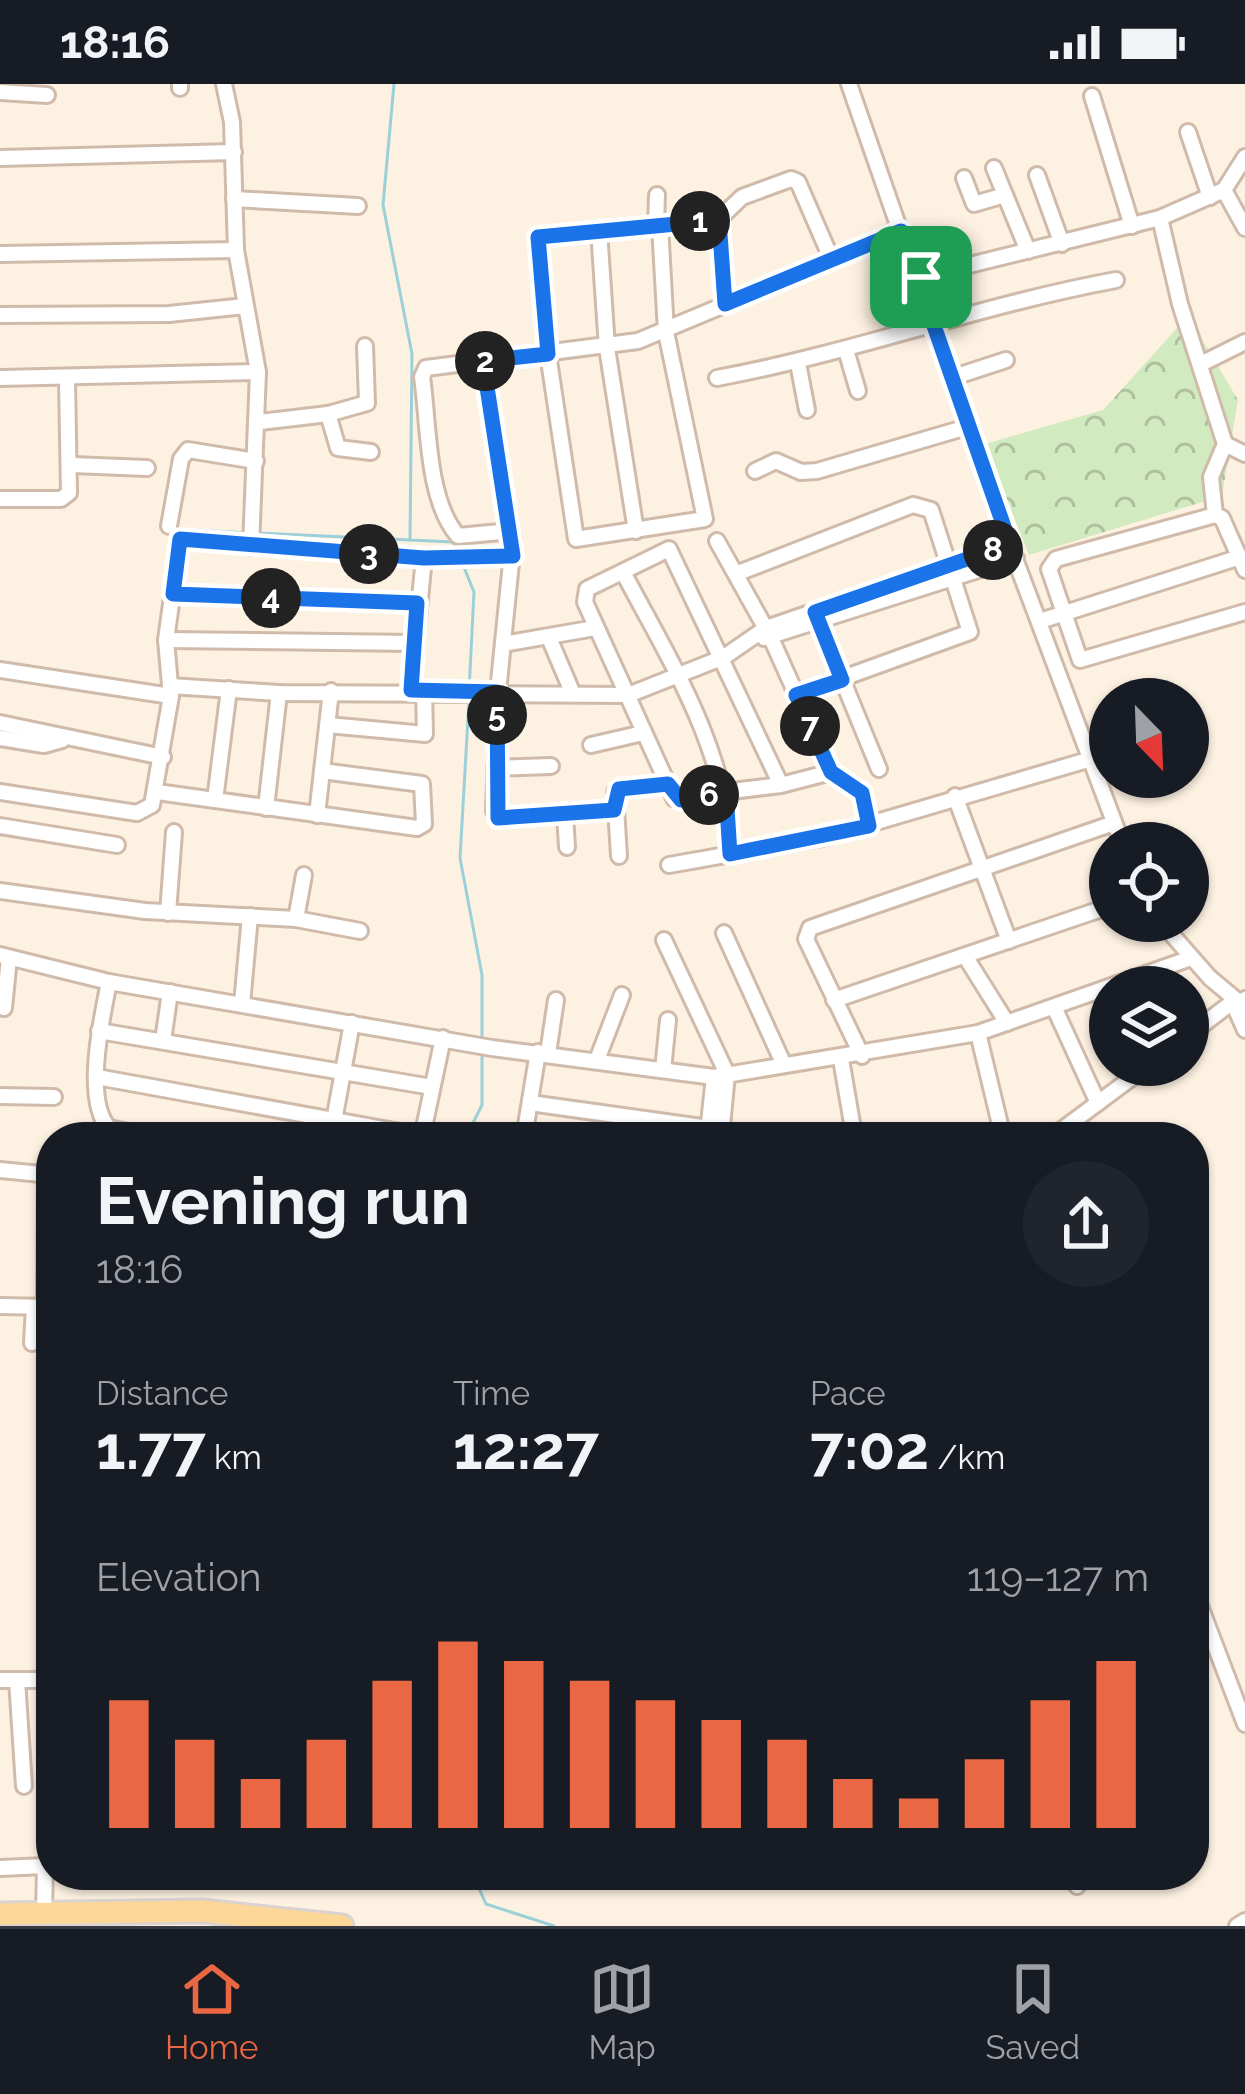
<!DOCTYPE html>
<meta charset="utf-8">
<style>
:root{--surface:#171b24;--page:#20242c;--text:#f1f3f6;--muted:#9ea1a6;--line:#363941;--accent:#ea6743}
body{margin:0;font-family:Raleway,sans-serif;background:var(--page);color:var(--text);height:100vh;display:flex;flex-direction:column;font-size:45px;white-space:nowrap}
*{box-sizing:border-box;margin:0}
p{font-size:39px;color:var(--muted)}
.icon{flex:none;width:66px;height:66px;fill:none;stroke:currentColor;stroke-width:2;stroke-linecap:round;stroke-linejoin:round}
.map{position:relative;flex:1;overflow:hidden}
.sheet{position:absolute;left:36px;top:1038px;width:1173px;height:768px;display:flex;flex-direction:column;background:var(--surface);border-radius:48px;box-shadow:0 3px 9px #0004}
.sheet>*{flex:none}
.needle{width:78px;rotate:157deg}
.buttons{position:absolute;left:1089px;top:594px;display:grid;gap:24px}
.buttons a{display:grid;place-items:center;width:120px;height:120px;border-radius:50%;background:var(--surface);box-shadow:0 3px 9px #0004;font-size:60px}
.pin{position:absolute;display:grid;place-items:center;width:102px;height:102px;color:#fff;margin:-51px;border-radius:24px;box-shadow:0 6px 18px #0006}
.km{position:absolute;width:60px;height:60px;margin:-30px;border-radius:50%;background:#222;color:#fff;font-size:33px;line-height:60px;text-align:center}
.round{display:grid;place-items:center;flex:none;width:126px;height:126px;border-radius:63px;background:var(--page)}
.headline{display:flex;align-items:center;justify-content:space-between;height:204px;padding:0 60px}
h1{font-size:66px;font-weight:700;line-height:90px}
.figures{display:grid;grid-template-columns:repeat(3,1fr);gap:18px;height:204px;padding:12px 60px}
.figures div{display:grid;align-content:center}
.figures b{font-size:60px;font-weight:700}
.figures small{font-size:33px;font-weight:400}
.figures p{font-size:33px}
.chart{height:336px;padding:24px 60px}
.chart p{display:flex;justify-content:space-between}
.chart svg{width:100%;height:216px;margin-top:12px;stroke:var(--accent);stroke-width:6}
.status{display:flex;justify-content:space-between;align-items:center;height:84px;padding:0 60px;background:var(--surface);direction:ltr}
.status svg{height:33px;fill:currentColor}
.tabs{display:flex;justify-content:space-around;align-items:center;height:168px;border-top:3px solid var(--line);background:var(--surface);font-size:33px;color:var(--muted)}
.tabs a{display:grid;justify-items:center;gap:6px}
.tabs .selected{color:var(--accent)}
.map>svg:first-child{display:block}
.forest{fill:url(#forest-crowns)}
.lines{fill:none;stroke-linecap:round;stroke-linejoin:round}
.stream{stroke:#9cd0d8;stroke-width:3}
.minor-casing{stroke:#d0bbab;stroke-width:20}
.primary-casing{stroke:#dbd3cf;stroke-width:27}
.minor{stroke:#fff;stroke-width:14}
.primary{stroke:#fdd798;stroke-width:21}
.route-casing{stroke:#fff;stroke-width:24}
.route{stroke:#1a73e8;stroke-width:15}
</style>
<div class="status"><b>18:16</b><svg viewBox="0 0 49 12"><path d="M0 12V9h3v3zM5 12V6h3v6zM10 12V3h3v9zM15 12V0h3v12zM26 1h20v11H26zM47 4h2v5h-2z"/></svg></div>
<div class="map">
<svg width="1245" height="1842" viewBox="0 0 1245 1842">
<defs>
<pattern id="forest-crowns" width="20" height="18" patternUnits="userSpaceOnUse" patternTransform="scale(3)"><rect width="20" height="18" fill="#d2eac0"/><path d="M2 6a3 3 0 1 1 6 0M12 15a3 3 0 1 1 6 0" fill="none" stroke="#afc09e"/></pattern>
</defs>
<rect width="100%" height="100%" fill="#fdf2e2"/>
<!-- forest -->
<polygon class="forest" points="1188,232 1238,316 1222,412 1029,471 985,360 1103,326"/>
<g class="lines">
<!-- stream -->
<g class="stream">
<polyline points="394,0 383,121 412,270 410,456 453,458 457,467"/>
<polyline points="179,445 249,449"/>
<polyline points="258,449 410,456"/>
<polyline points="463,481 474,508 469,607"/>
<polyline points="469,617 460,774 482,891 482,959"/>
<polyline points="466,1053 482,1021 482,969"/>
<polyline points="473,1791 486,1820 554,1842"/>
</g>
<!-- minor casing -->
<g class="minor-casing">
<g id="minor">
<polyline points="180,0 180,4"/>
<polyline points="224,0 232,38 236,166 258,288"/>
<polyline points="849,0 1000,435 1122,759"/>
<polyline points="0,8 47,11"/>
<polyline points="1092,12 1132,142"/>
<polyline points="1188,48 1210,113"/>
<polyline points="0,74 234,68"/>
<polyline points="994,84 1028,167"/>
<polyline points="1037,91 1062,160"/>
<polyline points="964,94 974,120 1005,111"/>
<polyline points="1224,106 1245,144"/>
<polyline points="234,115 358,122"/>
<polyline points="1160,134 1180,220 1225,360 1211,393 1215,431"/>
<polyline points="719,135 726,220"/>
<polyline points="660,141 666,248 705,435 576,455 548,270 539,153 719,135 742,113 791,95 798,98 831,174"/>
<polyline points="656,142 657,111"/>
<polyline points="599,146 607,264 636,447"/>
<polyline points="0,170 236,166"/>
<polyline points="921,193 1160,134 1224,106 1245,73"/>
<polyline points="0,231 169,230 245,222"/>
<polyline points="846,266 858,307"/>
<polyline points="483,277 513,459 498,608 494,727 501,734 614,726"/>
<polyline points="798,279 807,326"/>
<polyline points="1203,279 1245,258"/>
<polyline points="954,293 1006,276"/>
<polyline points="0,294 258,288 251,463"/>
<path d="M717,294C852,269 980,221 1116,196"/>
<polyline points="328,330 338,364 371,368"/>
<polyline points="260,338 328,330 367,319 365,262"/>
<polyline points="1225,360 1245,370"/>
<polyline points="72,381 147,384"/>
<polyline points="755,387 776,377 801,388 817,387 967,343"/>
<polyline points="0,415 61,415 69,409 67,296"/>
<polyline points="169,442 181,375 188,366 256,377"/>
<path d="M511,447L458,452C426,415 429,339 422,293L426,284L638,257L901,147"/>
<polyline points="717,457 771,554 831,688 781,701 674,714 585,518 587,505 669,465 781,701"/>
<polyline points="424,474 513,472"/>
<polyline points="1245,486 1222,434 1215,431 1056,475 1049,485 1080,576 1245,528"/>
<path d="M623,488C669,575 729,669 730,770"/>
<polyline points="738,489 913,421 931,426 970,548 796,611"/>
<polyline points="173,510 417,519"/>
<polyline points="817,534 879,685"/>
<polyline points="1040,537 1240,473"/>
<polyline points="764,554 1016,474"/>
<polyline points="166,556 414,559"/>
<polyline points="550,556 573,610"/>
<polyline points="503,560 595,544"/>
<polyline points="0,586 171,612"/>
<polyline points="170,602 279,609 628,611 724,573 766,544 1010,460"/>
<polyline points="0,639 163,673"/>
<polyline points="328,641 425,650 424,607"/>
<polyline points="0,654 44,661 62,656"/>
<polyline points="591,661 643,649"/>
<polyline points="495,684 551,682"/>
<polyline points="831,688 862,709 869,742"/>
<polyline points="0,708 137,729 152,721 171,612 166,556 180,455 424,474 411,606"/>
<polyline points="157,708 417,744 424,740 422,700 322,687"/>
<polyline points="955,712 1009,857"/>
<polyline points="215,716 229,605"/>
<polyline points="266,724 279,609"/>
<polyline points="565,730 567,763"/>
<polyline points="317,731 331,607"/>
<polyline points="0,742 117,761"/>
<polyline points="619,772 615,708 667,700"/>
<polyline points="669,781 822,754 1091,675"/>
<polyline points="0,807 145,827 296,835 360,847"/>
<polyline points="168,829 174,748"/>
<polyline points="296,835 304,791"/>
<polyline points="1160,837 1210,894 1245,923"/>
<polyline points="724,849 784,981"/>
<polyline points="664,856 727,990 721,1053"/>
<polyline points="0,871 109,898 492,964 714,993 978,949 1191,874"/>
<polyline points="965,872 1007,939"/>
<path d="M109,898C102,933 83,1017 109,1044L152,1053"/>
<polyline points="1245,915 1237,928 1245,946"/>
<polyline points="834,916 1110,822"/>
<polyline points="242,920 250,832"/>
<polyline points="1054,923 1098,1019"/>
<polyline points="4,924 9,874"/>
<polyline points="99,947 432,1003"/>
<polyline points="978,949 1003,1053"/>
<polyline points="1188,952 1235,916"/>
<polyline points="163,957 170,908"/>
<polyline points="548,969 556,916"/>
<polyline points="862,972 806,855 810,844 1114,739"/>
<polyline points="841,975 853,1045"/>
<polyline points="597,976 622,911"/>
<polyline points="663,986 668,936"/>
<polyline points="97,993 422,1052"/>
<polyline points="0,1012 54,1013"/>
<polyline points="530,1019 709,1044"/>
<polyline points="708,1048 714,993"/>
<polyline points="331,1053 352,939"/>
<polyline points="422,1053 443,954"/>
<polyline points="524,1053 538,968"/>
<polyline points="1052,1053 1149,981"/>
<polyline points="0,1086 51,1091"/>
<polyline points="0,1222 49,1223"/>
<polyline points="45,1223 46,1091"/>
<polyline points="32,1259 34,1223"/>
<polyline points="1194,1506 1245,1640"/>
<polyline points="0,1596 41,1596 51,1578"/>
<polyline points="17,1596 24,1702"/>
<polyline points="0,1784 45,1782 44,1830"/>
<polyline points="1074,1791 1077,1802"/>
<polyline points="1237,1842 1245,1837"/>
</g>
</g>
<!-- primary casing -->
<g class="primary-casing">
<polyline id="primary" points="0,1830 202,1827 342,1842"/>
</g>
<!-- minor -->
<use href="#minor" class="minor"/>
<!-- primary -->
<use href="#primary" class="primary"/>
</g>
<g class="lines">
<!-- route casing -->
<g class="route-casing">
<polygon id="route" points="719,136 725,220 901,147 1010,460 815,528 842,596 796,611 831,688 862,709 869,742 730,770 726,709 681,716 668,700 619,705 614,726 498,734 497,608 411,606 417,519 173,510 180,455 424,474 513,472 483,277 548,270 538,153"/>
</g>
<!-- route -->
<use href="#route" class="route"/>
</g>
</svg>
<div class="buttons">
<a><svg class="needle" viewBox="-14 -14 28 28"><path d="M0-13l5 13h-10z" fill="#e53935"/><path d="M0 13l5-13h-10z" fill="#9ea1a6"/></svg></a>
<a><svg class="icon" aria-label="locate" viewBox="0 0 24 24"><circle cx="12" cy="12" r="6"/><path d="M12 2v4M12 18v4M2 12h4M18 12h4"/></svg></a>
<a><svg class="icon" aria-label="layers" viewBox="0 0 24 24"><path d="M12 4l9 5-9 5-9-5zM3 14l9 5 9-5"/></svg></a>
</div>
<div class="pin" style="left:921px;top:193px;background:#1e9e55"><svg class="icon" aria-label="arrive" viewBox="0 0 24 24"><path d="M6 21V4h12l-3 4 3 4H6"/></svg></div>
<b class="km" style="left:700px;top:137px">1</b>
<b class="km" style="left:485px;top:277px">2</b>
<b class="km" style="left:369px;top:470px">3</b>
<b class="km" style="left:271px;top:514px">4</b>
<b class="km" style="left:497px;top:631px">5</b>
<b class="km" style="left:709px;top:711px">6</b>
<b class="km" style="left:810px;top:642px">7</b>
<b class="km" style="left:993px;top:466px">8</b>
<section class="sheet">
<div class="headline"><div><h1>Evening run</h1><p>18:16</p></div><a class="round"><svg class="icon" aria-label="share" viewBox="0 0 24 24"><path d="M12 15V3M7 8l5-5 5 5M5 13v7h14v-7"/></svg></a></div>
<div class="figures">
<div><p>Distance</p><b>1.77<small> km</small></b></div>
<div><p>Time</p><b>12:27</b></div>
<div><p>Pace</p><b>7:02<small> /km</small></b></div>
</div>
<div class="chart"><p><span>Elevation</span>119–127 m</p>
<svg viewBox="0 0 160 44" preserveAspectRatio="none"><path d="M5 44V18M15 44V26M25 44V34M35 44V26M45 44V14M55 44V6M65 44V10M75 44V14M85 44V18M95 44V22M105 44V26M115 44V34M125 44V38M135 44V30M145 44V18M155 44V10"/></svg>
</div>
</section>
</div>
<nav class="tabs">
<a class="selected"><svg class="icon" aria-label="home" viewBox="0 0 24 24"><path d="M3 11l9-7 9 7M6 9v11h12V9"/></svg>Home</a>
<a><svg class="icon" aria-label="map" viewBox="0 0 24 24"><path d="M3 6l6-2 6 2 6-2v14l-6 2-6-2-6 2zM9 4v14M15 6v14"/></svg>Map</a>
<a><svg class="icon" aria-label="saved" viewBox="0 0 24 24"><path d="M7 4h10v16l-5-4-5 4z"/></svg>Saved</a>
</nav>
